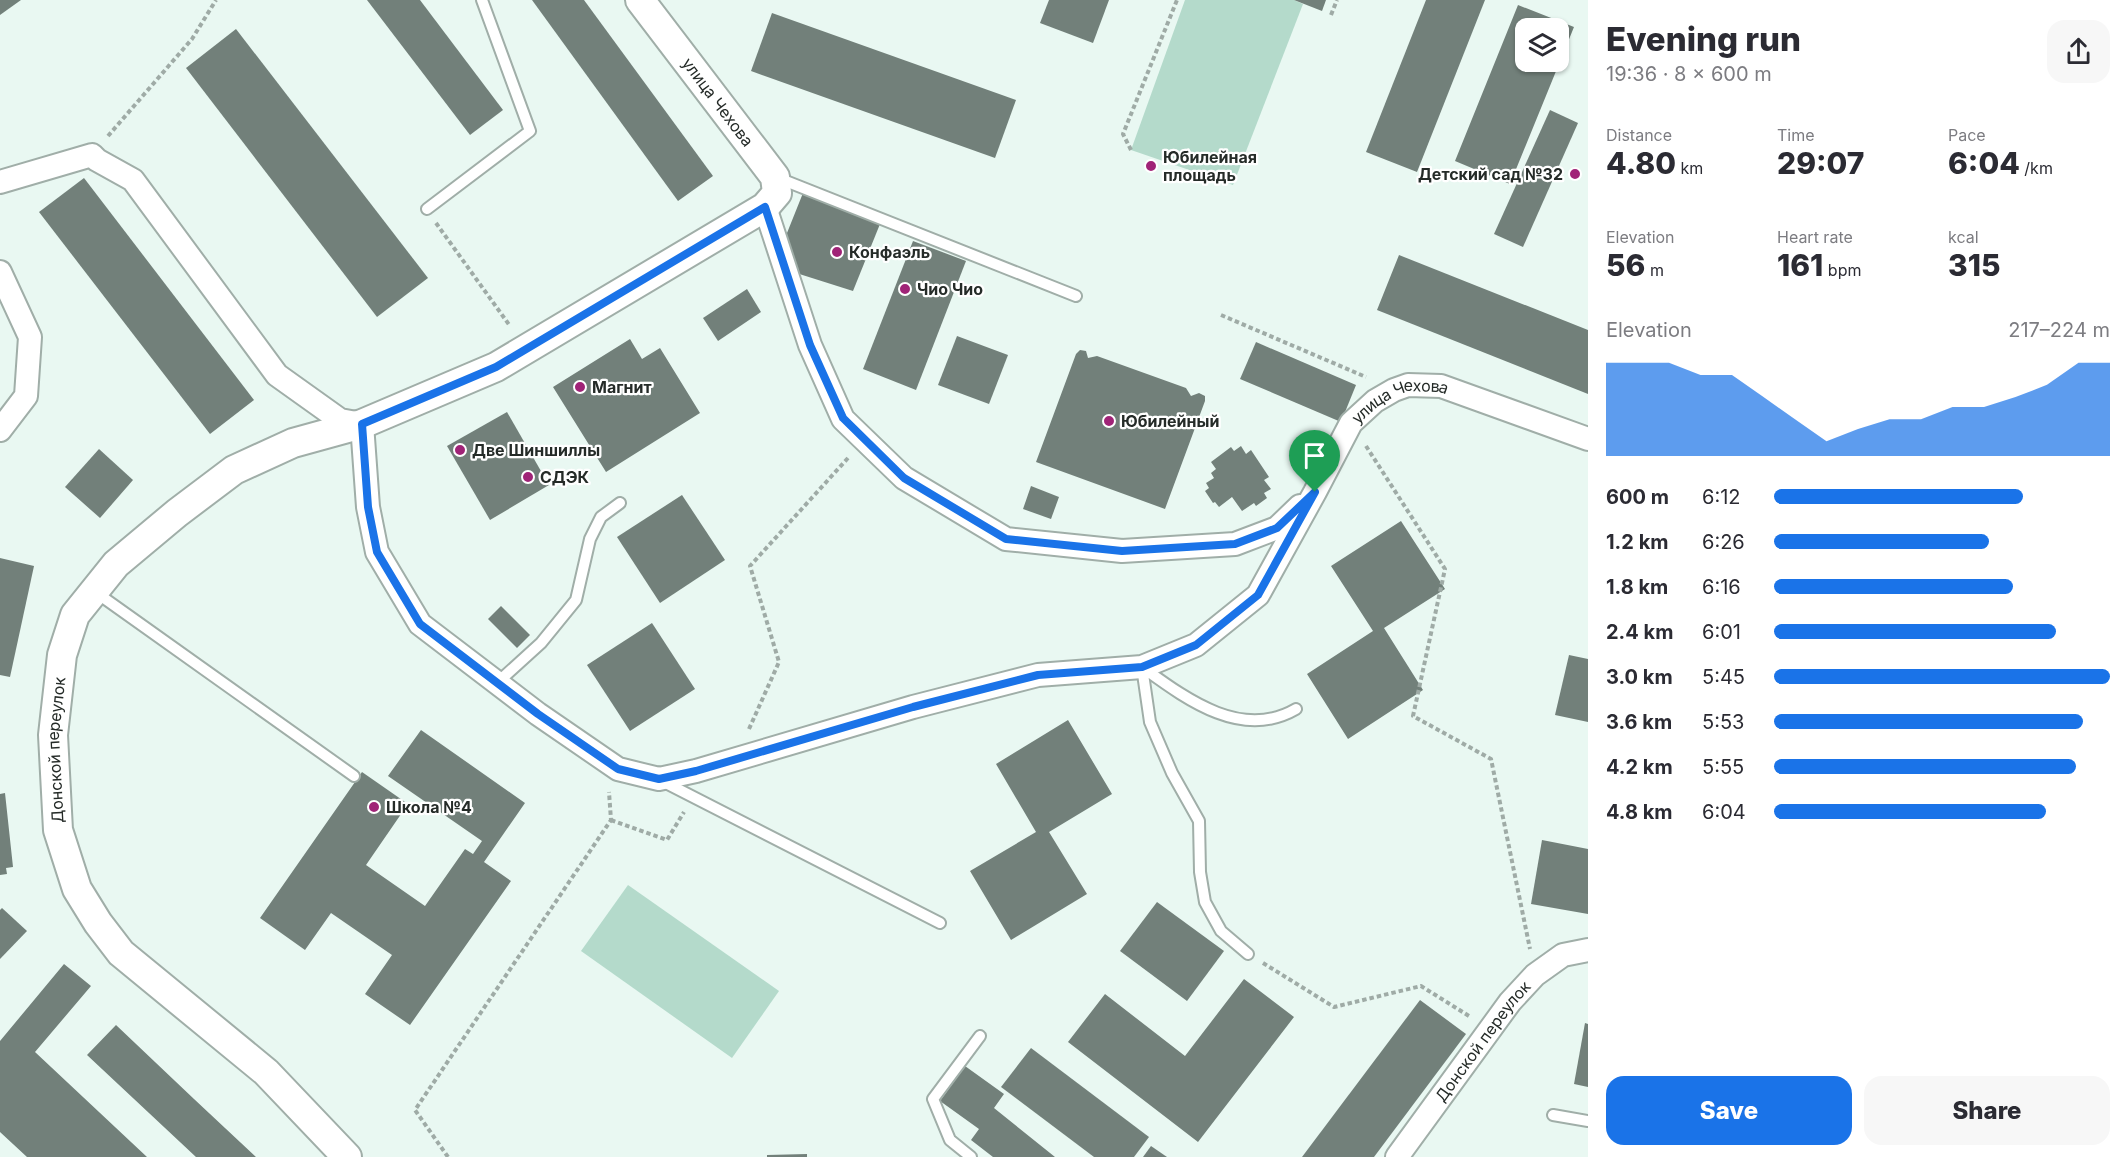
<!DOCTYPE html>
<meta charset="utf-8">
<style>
:root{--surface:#fff;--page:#f7f7f7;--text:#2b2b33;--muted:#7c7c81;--accent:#1a73e8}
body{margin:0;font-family:Inter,sans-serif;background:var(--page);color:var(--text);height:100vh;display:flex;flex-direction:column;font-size:22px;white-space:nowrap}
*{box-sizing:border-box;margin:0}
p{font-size:20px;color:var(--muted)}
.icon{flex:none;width:33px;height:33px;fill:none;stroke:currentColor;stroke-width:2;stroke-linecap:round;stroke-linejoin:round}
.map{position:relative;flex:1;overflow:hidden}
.drawer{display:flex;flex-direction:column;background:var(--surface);width:540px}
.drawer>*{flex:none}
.tools{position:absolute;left:1515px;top:18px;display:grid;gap:12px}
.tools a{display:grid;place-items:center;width:54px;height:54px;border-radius:12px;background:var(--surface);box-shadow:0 2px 4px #0004;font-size:30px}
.pin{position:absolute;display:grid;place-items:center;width:51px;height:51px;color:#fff;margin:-62px -26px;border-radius:50% 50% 50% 0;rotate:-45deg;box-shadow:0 0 6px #0007}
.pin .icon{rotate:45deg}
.round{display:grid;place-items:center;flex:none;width:63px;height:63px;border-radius:18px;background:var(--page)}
.overview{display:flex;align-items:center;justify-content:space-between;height:102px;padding:0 18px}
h1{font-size:33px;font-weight:800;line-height:45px}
.stats{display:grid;grid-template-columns:repeat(3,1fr);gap:9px;height:102px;padding:6px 18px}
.stats div{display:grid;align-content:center}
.stats b{font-size:30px;font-weight:800}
.stats small{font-size:16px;font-weight:400}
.stats p{font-size:16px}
.chart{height:168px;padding:12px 18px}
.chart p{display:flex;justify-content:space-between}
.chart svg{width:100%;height:108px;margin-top:6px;fill:var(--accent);opacity:.7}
.button{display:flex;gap:12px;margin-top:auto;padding:12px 18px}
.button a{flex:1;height:69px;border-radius:18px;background:var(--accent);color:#fff;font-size:24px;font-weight:800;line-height:69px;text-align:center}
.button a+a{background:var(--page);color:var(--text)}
ul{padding:0 18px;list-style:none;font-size:20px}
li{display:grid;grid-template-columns:96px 72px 1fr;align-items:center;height:45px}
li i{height:15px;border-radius:8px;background:var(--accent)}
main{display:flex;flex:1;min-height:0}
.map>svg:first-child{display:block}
.green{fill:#b4dacb}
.building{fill:#72807a;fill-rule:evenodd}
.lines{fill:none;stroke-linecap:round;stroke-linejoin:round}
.service-casing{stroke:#a0aea8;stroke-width:14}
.minor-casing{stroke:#a0aea8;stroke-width:26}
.tertiary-casing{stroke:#a0aea8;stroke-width:32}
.path{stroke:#9faba6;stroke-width:4;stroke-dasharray:4.5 3;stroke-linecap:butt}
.service{stroke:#fff;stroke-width:10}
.minor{stroke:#fff;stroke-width:22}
.tertiary{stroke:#fff;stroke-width:28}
.route-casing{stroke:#fff;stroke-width:12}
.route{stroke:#1a73e8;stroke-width:8}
.poi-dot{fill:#a02377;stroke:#fff;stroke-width:2}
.labels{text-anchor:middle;stroke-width:4.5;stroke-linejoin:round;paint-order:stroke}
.street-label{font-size:16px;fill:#252b28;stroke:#fff}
.poi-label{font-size:16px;font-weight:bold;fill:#252b28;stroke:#fff;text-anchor:start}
</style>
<main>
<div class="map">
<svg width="1588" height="1157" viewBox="0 0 1588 1157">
<rect width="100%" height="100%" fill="#e9f8f2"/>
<!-- green -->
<g class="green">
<polygon points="1185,0 1294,0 1303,4 1233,185 1131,150"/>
<polygon points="628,885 779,991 732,1058 581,951"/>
</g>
<!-- building -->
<g class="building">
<polygon points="0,0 21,0 0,15"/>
<polygon points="367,0 420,0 503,110 470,135"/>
<polygon points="532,0 584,0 713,176 678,201"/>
<polygon points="1049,0 1109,0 1093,43 1040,23"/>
<polygon points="1294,0 1326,0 1322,11"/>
<polygon points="1426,0 1485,0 1417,172 1366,152"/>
<path d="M1518,5L1574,27L1510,184L1455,161ZM1526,28H1558V62H1526Z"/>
<polygon points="772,13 1016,100 995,158 751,71"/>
<polygon points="236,29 428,278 377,317 186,68"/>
<polygon points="1550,110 1578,123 1523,247 1494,234"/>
<polygon points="84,178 254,400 210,434 39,212"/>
<polygon points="803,193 880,224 853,291 793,272 783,243"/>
<polygon points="913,241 966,261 916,390 863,369"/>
<polygon points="1399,255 1588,330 1588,394 1377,310"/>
<polygon points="747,289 761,312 718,341 703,318"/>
<polygon points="957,336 1008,355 989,404 938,385"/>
<polygon points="630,339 642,359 660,348 700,413 606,472 553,387"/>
<polygon points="1256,342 1356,385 1341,422 1240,379"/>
<polygon points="1080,350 1086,351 1088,358 1097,356 1186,388 1191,396 1199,393 1205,396 1205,401 1165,509 1036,462 1076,354"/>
<polygon points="507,412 549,485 490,520 447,446"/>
<polygon points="1241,446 1246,454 1251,450 1269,477 1264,480 1271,489 1264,493 1267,498 1256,506 1254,503 1242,511 1232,497 1219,507 1215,502 1213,503 1205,491 1209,488 1206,483 1214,478 1211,473 1216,469 1211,462 1231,447 1234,451"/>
<polygon points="99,449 133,480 100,518 65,487"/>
<polygon points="1031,486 1059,497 1051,519 1023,509"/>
<polygon points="682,495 725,560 660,603 617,537"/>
<polygon points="1401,521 1445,589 1384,628 1423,690 1348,739 1307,674 1373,631 1331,566"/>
<polygon points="0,558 34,566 10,677 0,675"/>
<polygon points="501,606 530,635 517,648 488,619"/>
<polygon points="652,623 695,689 630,731 587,665"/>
<polygon points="1569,655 1588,659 1588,722 1555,715"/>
<polygon points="1068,720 1112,794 1049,832 1087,894 1011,940 970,871 1036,832 996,764"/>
<polygon points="421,730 525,803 484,862 511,881 410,1025 365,994 392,955 331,913 305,950 260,918 362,772 408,804 366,865 425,906 465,849 473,854 482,841 388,776"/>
<polygon points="5,793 13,867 6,868 7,874 0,875 0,794"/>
<polygon points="1542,840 1588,849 1588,914 1531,904"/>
<polygon points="1157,902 1224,951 1187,1001 1120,951"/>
<polygon points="2,908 27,931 0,959 0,910"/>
<polygon points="64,964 91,986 35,1052 147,1157 27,1157 0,1132 0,1041"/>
<polygon points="1244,979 1294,1017 1198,1142 1068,1042 1105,994 1185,1056"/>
<polygon points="1420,1000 1466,1034 1374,1157 1302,1157"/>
<polygon points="1585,1023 1588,1024 1588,1087 1574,1084"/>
<polygon points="116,1025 194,1099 256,1157 196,1157 87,1055"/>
<polygon points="1031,1048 1149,1137 1134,1157 1094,1157 1001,1087"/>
<polygon points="965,1066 1004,1094 994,1108 1055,1157 993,1157 971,1140 979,1129 940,1101"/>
<polygon points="1151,1146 1167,1157 1143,1157"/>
<polygon points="807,1154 807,1157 767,1157 767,1155"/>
</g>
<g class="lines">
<!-- service casing -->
<g class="service-casing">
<g id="service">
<polyline points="778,178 1076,296"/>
<polyline points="427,209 530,131 482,0"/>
<polyline points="94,591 354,776"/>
<polyline points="498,682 541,643 576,600 590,539 601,517 620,503"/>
<polyline points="662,781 940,923"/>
<path d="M1248,954L1221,931L1205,902L1200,872L1199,821L1172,773L1150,722L1142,667C1185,698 1241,741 1296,709"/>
<polyline points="1553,1115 1588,1121"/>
<polyline points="971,1157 950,1140 933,1099 980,1036"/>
</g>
</g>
<!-- minor casing -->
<g class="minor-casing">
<g id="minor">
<path id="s1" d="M0,182L92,155L97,160L133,180L277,375L340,420L362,424L368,507L377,552L420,624L538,714L618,769L659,779L696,771L913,707L1038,675L1142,667L1196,645L1258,595L1315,492L1351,423L1375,401L1394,390L1408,385L1441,386L1588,439"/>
<polyline points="765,207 810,345 843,419 904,478 1006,539 1122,551 1235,544 1277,528 1300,506"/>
<polyline points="0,272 30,337 26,396 0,430"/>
<path id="s2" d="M1397,1157L1510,1002L1535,975L1563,955L1588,950"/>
</g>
</g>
<!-- tertiary casing -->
<g class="tertiary-casing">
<g id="tertiary">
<path id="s3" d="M347,1157L266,1072L121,953L98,923L77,889L58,830L53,735L62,655L75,615L116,564L177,513L234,470L293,443L362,424L496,367L765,207L777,193L775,177L640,0"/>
</g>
</g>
<!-- path -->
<g class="path">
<polyline points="1331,15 1337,0"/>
<polyline points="108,136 192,39 216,0"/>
<polyline points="1131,150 1123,134 1177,0"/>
<polyline points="436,223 510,326"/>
<polyline points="1221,315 1366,377"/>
<polyline points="1366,446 1445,569 1413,716 1491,759 1530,949"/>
<polyline points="749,729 779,662 750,566 848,458"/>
<polyline points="611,820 667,840 684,812"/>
<polyline points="1263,963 1334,1007 1421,986 1469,1016"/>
<polyline points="448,1157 415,1110 611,820 609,792"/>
</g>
<!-- service -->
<use href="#service" class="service"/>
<!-- minor -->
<use href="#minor" class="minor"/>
<!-- tertiary -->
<use href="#tertiary" class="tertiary"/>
</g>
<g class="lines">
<!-- route casing -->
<g class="route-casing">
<polygon id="route" points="765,207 810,345 843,418 904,478 1006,539 1122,551 1235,544 1277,528 1315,492 1258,595 1196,645 1142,667 1038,675 913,707 696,771 659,779 618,769 538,714 420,624 377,552 368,507 362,424 496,367"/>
</g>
<!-- route -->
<use href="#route" class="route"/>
</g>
<!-- markers -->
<g class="poi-dot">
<circle cx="1151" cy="166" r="6"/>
<circle cx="1575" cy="174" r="6"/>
<circle cx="837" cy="252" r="6"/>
<circle cx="905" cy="289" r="6"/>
<circle cx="580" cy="387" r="6"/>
<circle cx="1109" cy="421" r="6"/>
<circle cx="460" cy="450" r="6"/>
<circle cx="528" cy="477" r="6"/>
<circle cx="374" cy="807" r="6"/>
</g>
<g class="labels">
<!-- street labels -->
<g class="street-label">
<text transform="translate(718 102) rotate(53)" y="6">улица Чехова</text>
<text dy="6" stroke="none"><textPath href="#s1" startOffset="1875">улица Чехова</textPath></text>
<text dy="6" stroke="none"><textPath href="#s3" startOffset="525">Донской переулок</textPath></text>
<text dy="6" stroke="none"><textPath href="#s2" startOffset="144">Донской переулок</textPath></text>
</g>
<!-- poi labels -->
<g class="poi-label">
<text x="1163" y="163">Юбилейная<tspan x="1163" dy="18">площадь</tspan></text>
<text x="1563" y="180" text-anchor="end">Детский сад №32</text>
<text x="849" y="258">Конфаэль</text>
<text x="917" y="295">Чио Чио</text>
<text x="592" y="393">Магнит</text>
<text x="1121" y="427">Юбилейный</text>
<text x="472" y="456">Две Шиншиллы</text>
<text x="540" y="483">СДЭК</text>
<text x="386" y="813">Школа №4</text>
</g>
</g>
</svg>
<div class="tools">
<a><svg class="icon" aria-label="layers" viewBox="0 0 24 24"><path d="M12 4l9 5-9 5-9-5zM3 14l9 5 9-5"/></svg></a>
</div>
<div class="pin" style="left:1315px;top:492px;background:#1e9e55"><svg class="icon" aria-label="arrive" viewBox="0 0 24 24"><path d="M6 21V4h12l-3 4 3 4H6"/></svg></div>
</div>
<section class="drawer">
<div class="overview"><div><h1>Evening run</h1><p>19:36 · 8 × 600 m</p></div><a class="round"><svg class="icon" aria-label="share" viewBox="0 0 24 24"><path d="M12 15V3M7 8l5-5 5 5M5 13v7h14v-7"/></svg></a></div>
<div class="stats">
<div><p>Distance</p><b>4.80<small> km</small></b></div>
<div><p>Time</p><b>29:07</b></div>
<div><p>Pace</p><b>6:04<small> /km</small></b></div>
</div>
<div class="stats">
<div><p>Elevation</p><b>56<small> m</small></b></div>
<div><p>Heart rate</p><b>161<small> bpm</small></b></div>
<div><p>kcal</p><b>315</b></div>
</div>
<div class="chart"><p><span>Elevation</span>217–224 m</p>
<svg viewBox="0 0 160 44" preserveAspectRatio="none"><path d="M0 44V6L10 6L20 6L30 11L40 11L50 20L60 29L70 38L80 33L90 29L100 29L110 24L120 24L130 20L140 15L150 6L160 6V44z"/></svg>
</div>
<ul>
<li><b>600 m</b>6:12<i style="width:74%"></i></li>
<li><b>1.2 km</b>6:26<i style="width:64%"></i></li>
<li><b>1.8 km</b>6:16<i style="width:71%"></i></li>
<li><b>2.4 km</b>6:01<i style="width:84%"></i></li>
<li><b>3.0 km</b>5:45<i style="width:100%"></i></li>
<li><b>3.6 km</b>5:53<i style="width:92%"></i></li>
<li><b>4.2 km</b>5:55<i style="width:90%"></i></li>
<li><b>4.8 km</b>6:04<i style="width:81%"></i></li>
</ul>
<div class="button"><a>Save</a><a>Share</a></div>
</section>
</main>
